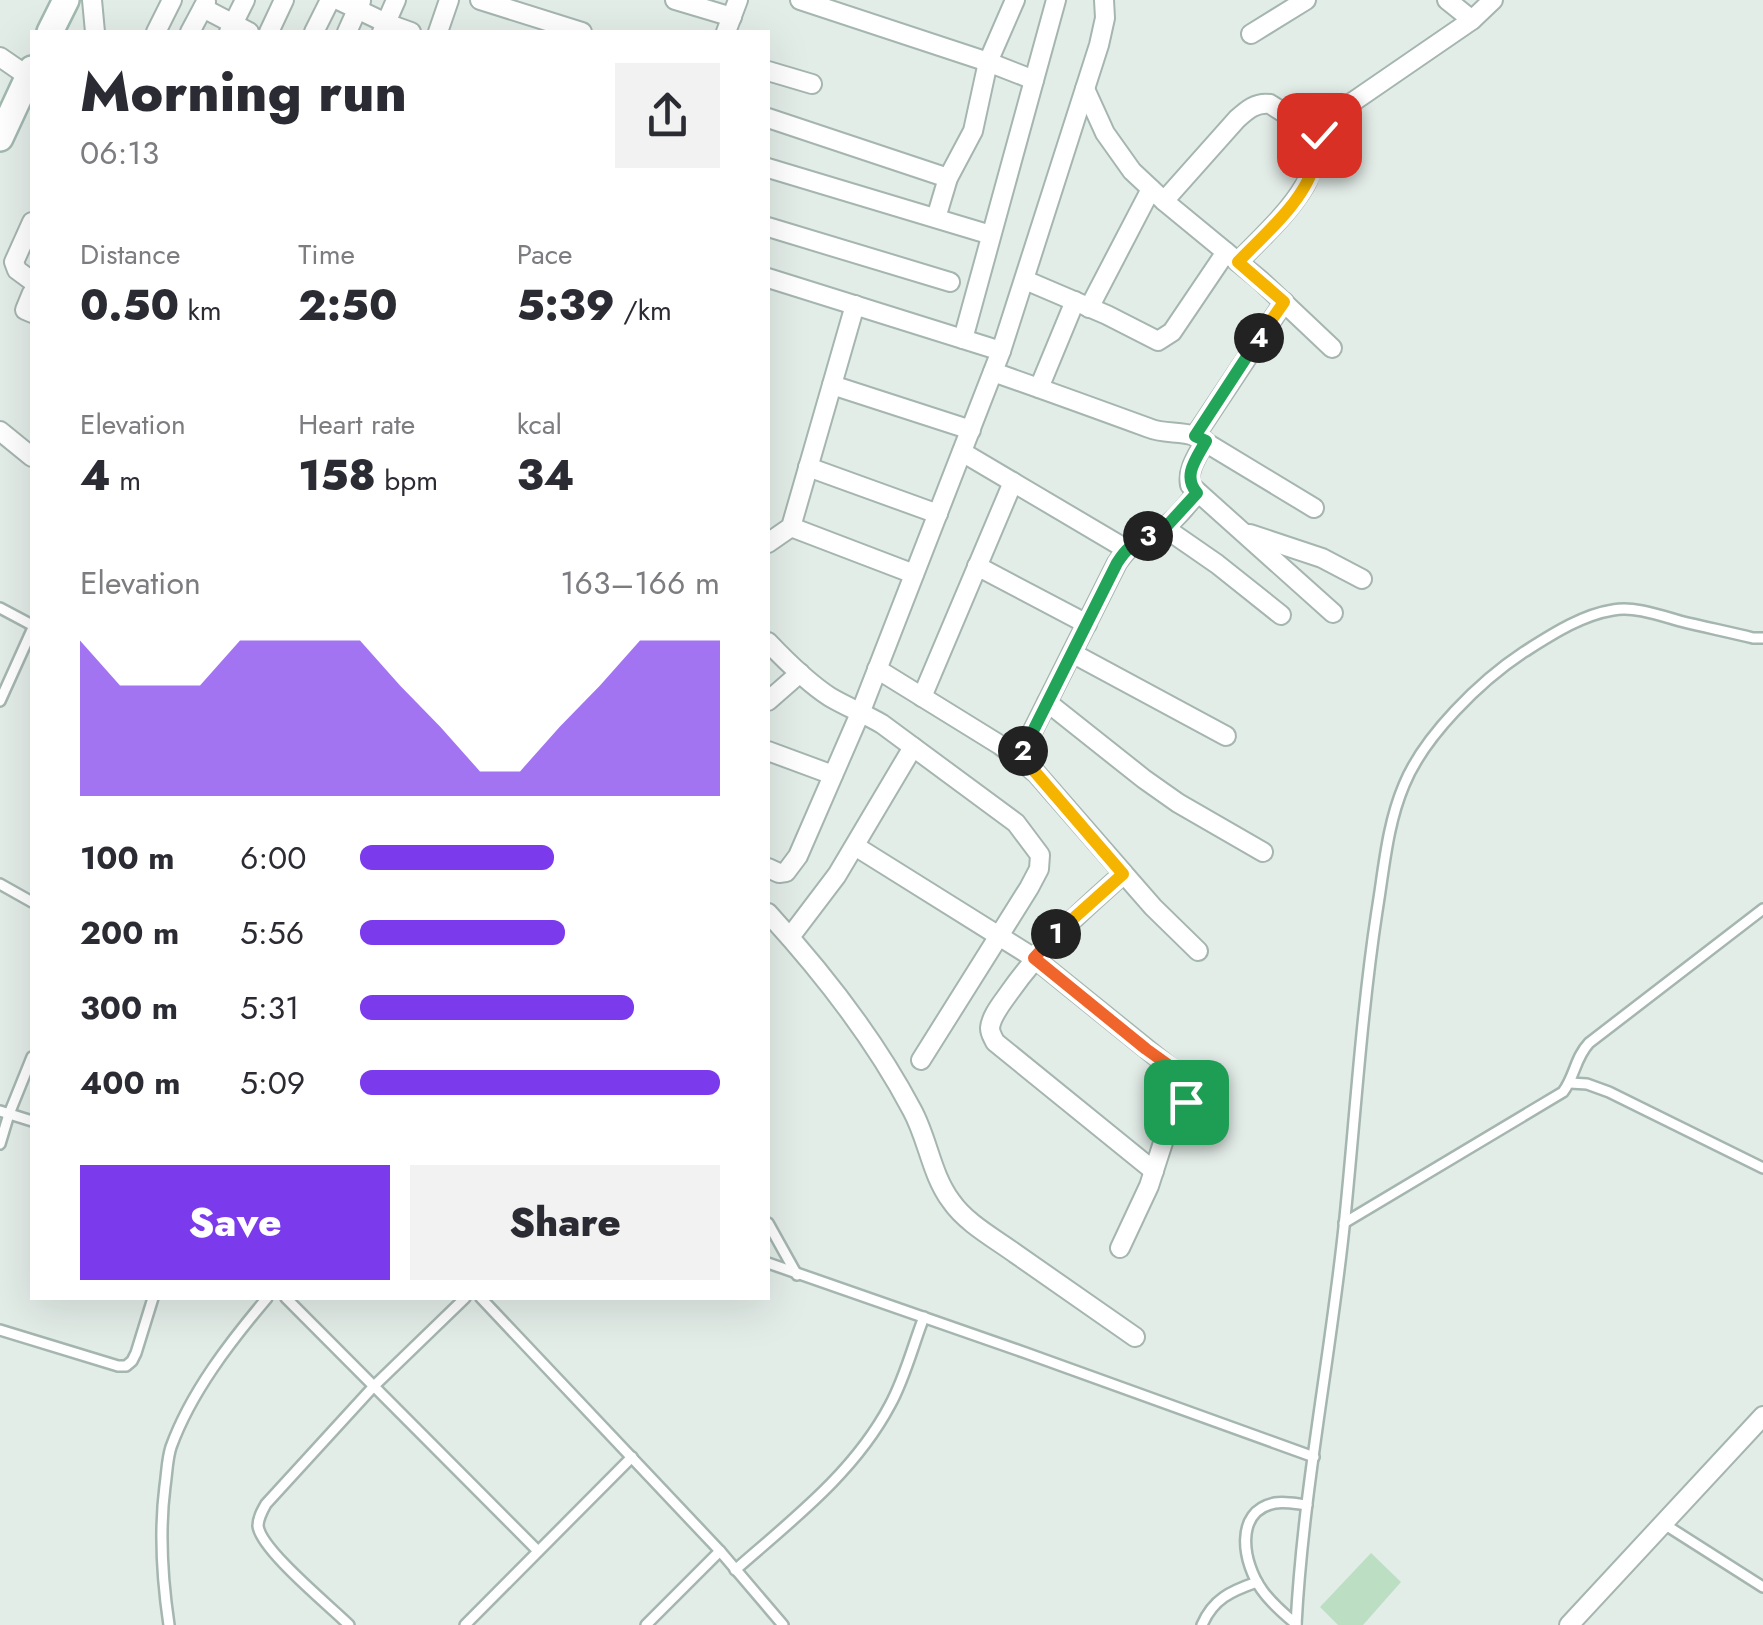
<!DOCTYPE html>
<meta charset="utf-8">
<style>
:root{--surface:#fff;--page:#f2f2f3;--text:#2b2b33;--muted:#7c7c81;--accent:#7c3aed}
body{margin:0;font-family:Jost,sans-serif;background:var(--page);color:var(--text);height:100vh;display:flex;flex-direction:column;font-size:38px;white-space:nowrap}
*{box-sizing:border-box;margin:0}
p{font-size:32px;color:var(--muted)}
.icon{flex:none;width:55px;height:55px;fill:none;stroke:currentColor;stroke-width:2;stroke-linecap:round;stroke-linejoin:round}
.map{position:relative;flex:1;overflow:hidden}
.sheet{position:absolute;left:30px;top:30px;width:740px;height:1270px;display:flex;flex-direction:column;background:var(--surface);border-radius:0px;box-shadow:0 10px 40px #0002}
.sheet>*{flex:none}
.pin{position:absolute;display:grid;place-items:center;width:85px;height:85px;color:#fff;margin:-42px;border-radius:20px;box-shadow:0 5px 15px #0006}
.km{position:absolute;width:50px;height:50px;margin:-25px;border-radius:50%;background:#222;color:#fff;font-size:28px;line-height:50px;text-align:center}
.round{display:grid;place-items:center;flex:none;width:105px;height:105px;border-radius:0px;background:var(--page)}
.headline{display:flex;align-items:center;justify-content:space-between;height:170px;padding:0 50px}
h1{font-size:55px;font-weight:800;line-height:75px}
.metrics{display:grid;grid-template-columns:repeat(3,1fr);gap:15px;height:170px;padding:10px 50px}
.metrics div{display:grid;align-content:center}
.metrics b{font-size:42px;font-weight:800}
.metrics small{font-size:28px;font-weight:400}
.metrics p{font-size:28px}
.chart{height:280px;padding:20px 50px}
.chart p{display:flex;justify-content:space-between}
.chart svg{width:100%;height:180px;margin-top:10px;fill:var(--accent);opacity:.7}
.button{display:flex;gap:20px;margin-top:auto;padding:20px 50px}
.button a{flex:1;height:115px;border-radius:0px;background:var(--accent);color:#fff;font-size:40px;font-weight:800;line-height:115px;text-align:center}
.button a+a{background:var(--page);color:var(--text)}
ul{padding:0 50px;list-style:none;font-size:32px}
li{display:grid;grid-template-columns:160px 120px 1fr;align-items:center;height:75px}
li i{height:25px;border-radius:12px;background:var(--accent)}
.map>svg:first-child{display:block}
.green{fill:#bcdfc3}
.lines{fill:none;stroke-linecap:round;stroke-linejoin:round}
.lane-casing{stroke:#a5b5af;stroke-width:14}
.street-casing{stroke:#a5b5af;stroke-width:22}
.secondary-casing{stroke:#a1b9af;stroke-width:30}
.lane{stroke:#fff;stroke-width:9}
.street{stroke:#fff;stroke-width:18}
.secondary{stroke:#fff;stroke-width:25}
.split-1-casing{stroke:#fff;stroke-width:20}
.split-2-casing{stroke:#fff;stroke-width:20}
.split-3-casing{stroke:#fff;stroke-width:20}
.split-4-casing{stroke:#fff;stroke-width:20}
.split-5-casing{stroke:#fff;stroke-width:20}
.split-1{stroke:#f0652b;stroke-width:12}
.split-2{stroke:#f5b400;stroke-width:12}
.split-3{stroke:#22a559;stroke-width:12}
.split-4{stroke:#22a559;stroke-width:12}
.split-5{stroke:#f5b400;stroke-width:12}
</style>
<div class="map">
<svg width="1763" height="1625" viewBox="0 0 1763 1625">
<rect width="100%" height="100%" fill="#e3ede8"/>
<!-- green -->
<polygon class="green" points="1371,1553 1401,1582 1363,1625 1338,1625 1320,1607"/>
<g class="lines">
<!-- lane casing -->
<g class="lane-casing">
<g id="lane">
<polyline points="0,608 32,625"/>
<polyline points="0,701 32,630"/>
<polyline points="0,884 32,902"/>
<polyline points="1570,1083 1587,1084 1609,1092 1763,1168"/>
<polyline points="0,1111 32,1121"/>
<polyline points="0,1144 9,1114 32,1057"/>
<polyline points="768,1223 797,1275"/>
<path d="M1344,1223L1563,1092C1575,1076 1575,1058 1589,1043L1763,909"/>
<polyline points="768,1263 1026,1353 1314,1457"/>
<polyline points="286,1298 538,1551"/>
<polyline points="481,1298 720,1551 783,1625"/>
<polyline points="0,1330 118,1366 126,1366 132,1361 136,1353 153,1298"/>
<polyline points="1664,1524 1763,1587"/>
<path d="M735,1570C792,1520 854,1473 890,1405C905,1378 913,1345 924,1317"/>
<path d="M1296,1624C1284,1614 1271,1603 1262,1590C1243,1564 1233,1511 1275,1503C1285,1501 1297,1504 1307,1505"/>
<path d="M169,1625C162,1578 159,1533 165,1486C167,1473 167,1459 171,1447C191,1392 230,1342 267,1298"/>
<path d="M349,1625C330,1606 261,1550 258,1526C258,1518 262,1511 266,1504L374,1386L465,1298"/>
<polyline points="465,1625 632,1457"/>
<polyline points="646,1625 720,1551"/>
<path d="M1202,1625C1213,1599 1231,1591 1257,1582"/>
<path d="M1296,1625C1303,1491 1330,1360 1344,1227C1355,1121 1361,1016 1377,911C1384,869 1387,825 1404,785C1424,736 1480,681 1524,652C1551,635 1581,615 1613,610C1634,606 1659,615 1680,621C1704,627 1729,632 1753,638H1763"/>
</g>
</g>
<!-- street casing -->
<g class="street-casing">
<g id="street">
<polyline points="92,0 95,32"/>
<polyline points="338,0 386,23 411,32"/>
<polyline points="480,0 582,32"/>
<polyline points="675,0 732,17"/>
<polyline points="800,0 988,62 1034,80"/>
<polyline points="1447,0 1472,20"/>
<polyline points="203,8 249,32"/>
<polyline points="156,32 172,0"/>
<polyline points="190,32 206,2"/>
<polyline points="229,32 245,0"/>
<polyline points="269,32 284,0"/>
<polyline points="314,32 330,0"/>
<polyline points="347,32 361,1"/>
<polyline points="382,32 396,0"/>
<polyline points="438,32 449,0"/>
<polyline points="726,32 738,0"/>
<polyline points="1251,34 1306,0"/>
<polyline points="0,57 29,77"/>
<polyline points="768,71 812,84"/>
<polyline points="1085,89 1105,133 1132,171 1164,201 1260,280 1332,348"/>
<polyline points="768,118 948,178"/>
<polyline points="768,168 991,235"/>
<path d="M1164,201L1237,119C1247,110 1256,102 1270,104L1319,135"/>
<polyline points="936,218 948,178 973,131 988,62 1015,0"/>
<polyline points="32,222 14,262 17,270 32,281"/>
<polyline points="768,227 950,282"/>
<path d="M1238,262C1261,238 1288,214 1305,185C1314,169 1312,149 1320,133C1325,124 1334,117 1341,110L1472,20L1493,0"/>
<polyline points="768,278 1001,351"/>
<polyline points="1025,280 1107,315 1158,341 1172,332 1226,252"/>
<polyline points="32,293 25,310 32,313"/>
<polyline points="1089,308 1151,189"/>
<polyline points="963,339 1056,0"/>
<path d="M993,372C1045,390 1097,409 1149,428C1163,434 1180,431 1195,436L1314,508"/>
<polyline points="832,385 971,430"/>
<polyline points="1039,388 1075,301"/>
<polyline points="0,431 32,457"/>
<polyline points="1195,436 1284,302"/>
<path d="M1205,441C1198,455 1187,469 1190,485L1333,613"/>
<polyline points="962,452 1126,549"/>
<polyline points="808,467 938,514"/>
<polyline points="791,527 914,574"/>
<polyline points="1165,528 1217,564 1281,615"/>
<polyline points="1250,534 1322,558 1362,579"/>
<polyline points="768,543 791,527 855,305"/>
<polyline points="977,566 1087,624"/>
<path d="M768,642C787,662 807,682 830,697C847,707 865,714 882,724L1016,823L1040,855L1039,869L1029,888L921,1060"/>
<polyline points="1072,653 1226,736"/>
<polyline points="877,669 1000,745 1036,773 1153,907 1198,951"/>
<polyline points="922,697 1013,482"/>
<polyline points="768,701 800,673"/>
<polyline points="1047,702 1144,779 1178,803 1263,852"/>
<polyline points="768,751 833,775"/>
<path d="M1019,758L1117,563C1133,539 1141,543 1162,529C1176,520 1187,505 1197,493"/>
<polyline points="855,846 1034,958 1189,1083 1190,1094 1168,1127 1149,1186 1120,1248"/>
<polyline points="768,868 779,873 786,872 798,856 861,711 1001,351 1099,45 1105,18 1104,0"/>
<path d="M1123,874C1080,912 1042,946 1009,993C1002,1003 991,1016 990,1028C990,1034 993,1037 995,1042L1154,1171"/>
<path d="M768,913C823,973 874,1038 912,1110C928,1139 931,1174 951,1201C966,1223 994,1238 1016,1254C1056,1282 1096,1310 1135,1337"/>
<polyline points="790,937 837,875 913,747"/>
<polyline points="1569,1625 1763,1416"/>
</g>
</g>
<!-- secondary casing -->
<g class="secondary-casing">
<g id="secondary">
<polyline points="50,32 66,0"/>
<polyline points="0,138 32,69"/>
</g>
</g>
<!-- lane -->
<use href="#lane" class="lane"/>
<!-- street -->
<use href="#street" class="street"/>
<!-- secondary -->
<use href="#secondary" class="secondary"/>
</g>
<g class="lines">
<!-- split-1 casing -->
<g class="split-1-casing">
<polyline id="split-1" points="1056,934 1034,958 1146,1049 1185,1077 1191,1088 1186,1102"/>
</g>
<!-- split-2 casing -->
<g class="split-2-casing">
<polyline id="split-2" points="1023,751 1019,758 1036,773 1123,874 1056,934"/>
</g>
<!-- split-3 casing -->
<g class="split-3-casing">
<path id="split-3" d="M1023,751L1117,563C1126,549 1133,543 1148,536"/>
</g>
<!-- split-4 casing -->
<g class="split-4-casing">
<path id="split-4" d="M1148,536L1165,528L1197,493C1182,476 1196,459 1206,441L1195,436L1259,338"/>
</g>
<!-- split-5 casing -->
<g class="split-5-casing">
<path id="split-5" d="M1259,338L1284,302L1238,262C1262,237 1304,201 1313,167C1315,157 1316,146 1319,135"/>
</g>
<!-- split-1 -->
<use href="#split-1" class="split-1"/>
<!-- split-2 -->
<use href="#split-2" class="split-2"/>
<!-- split-3 -->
<use href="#split-3" class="split-3"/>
<!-- split-4 -->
<use href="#split-4" class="split-4"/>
<!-- split-5 -->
<use href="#split-5" class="split-5"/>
</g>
</svg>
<div class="pin" style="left:1186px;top:1102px;background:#1e9e55"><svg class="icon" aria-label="arrive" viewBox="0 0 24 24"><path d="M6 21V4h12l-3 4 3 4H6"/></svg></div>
<div class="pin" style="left:1319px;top:135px;background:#d93025"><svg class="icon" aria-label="check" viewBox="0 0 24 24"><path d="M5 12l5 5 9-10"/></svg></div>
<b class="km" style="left:1056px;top:934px">1</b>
<b class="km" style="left:1023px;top:751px">2</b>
<b class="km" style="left:1148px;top:536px">3</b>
<b class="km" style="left:1259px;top:338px">4</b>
<section class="sheet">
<div class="headline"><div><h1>Morning run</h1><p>06:13</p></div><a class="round"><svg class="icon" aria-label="share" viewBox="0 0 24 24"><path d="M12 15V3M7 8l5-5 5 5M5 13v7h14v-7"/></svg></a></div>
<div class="metrics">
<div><p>Distance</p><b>0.50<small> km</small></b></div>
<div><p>Time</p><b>2:50</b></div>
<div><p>Pace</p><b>5:39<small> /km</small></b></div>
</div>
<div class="metrics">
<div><p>Elevation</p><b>4<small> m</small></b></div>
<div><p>Heart rate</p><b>158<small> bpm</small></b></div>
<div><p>kcal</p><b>34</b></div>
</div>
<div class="chart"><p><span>Elevation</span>163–166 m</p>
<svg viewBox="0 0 160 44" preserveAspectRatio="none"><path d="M0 44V6L10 17L20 17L30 17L40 6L50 6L60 6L70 6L80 17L90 27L100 38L110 38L120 27L130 17L140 6L150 6L160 6V44z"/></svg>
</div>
<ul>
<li><b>100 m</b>6:00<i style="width:54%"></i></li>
<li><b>200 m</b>5:56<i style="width:57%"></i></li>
<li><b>300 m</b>5:31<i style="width:76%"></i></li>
<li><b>400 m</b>5:09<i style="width:100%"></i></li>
</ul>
<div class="button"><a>Save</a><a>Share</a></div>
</section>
</div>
